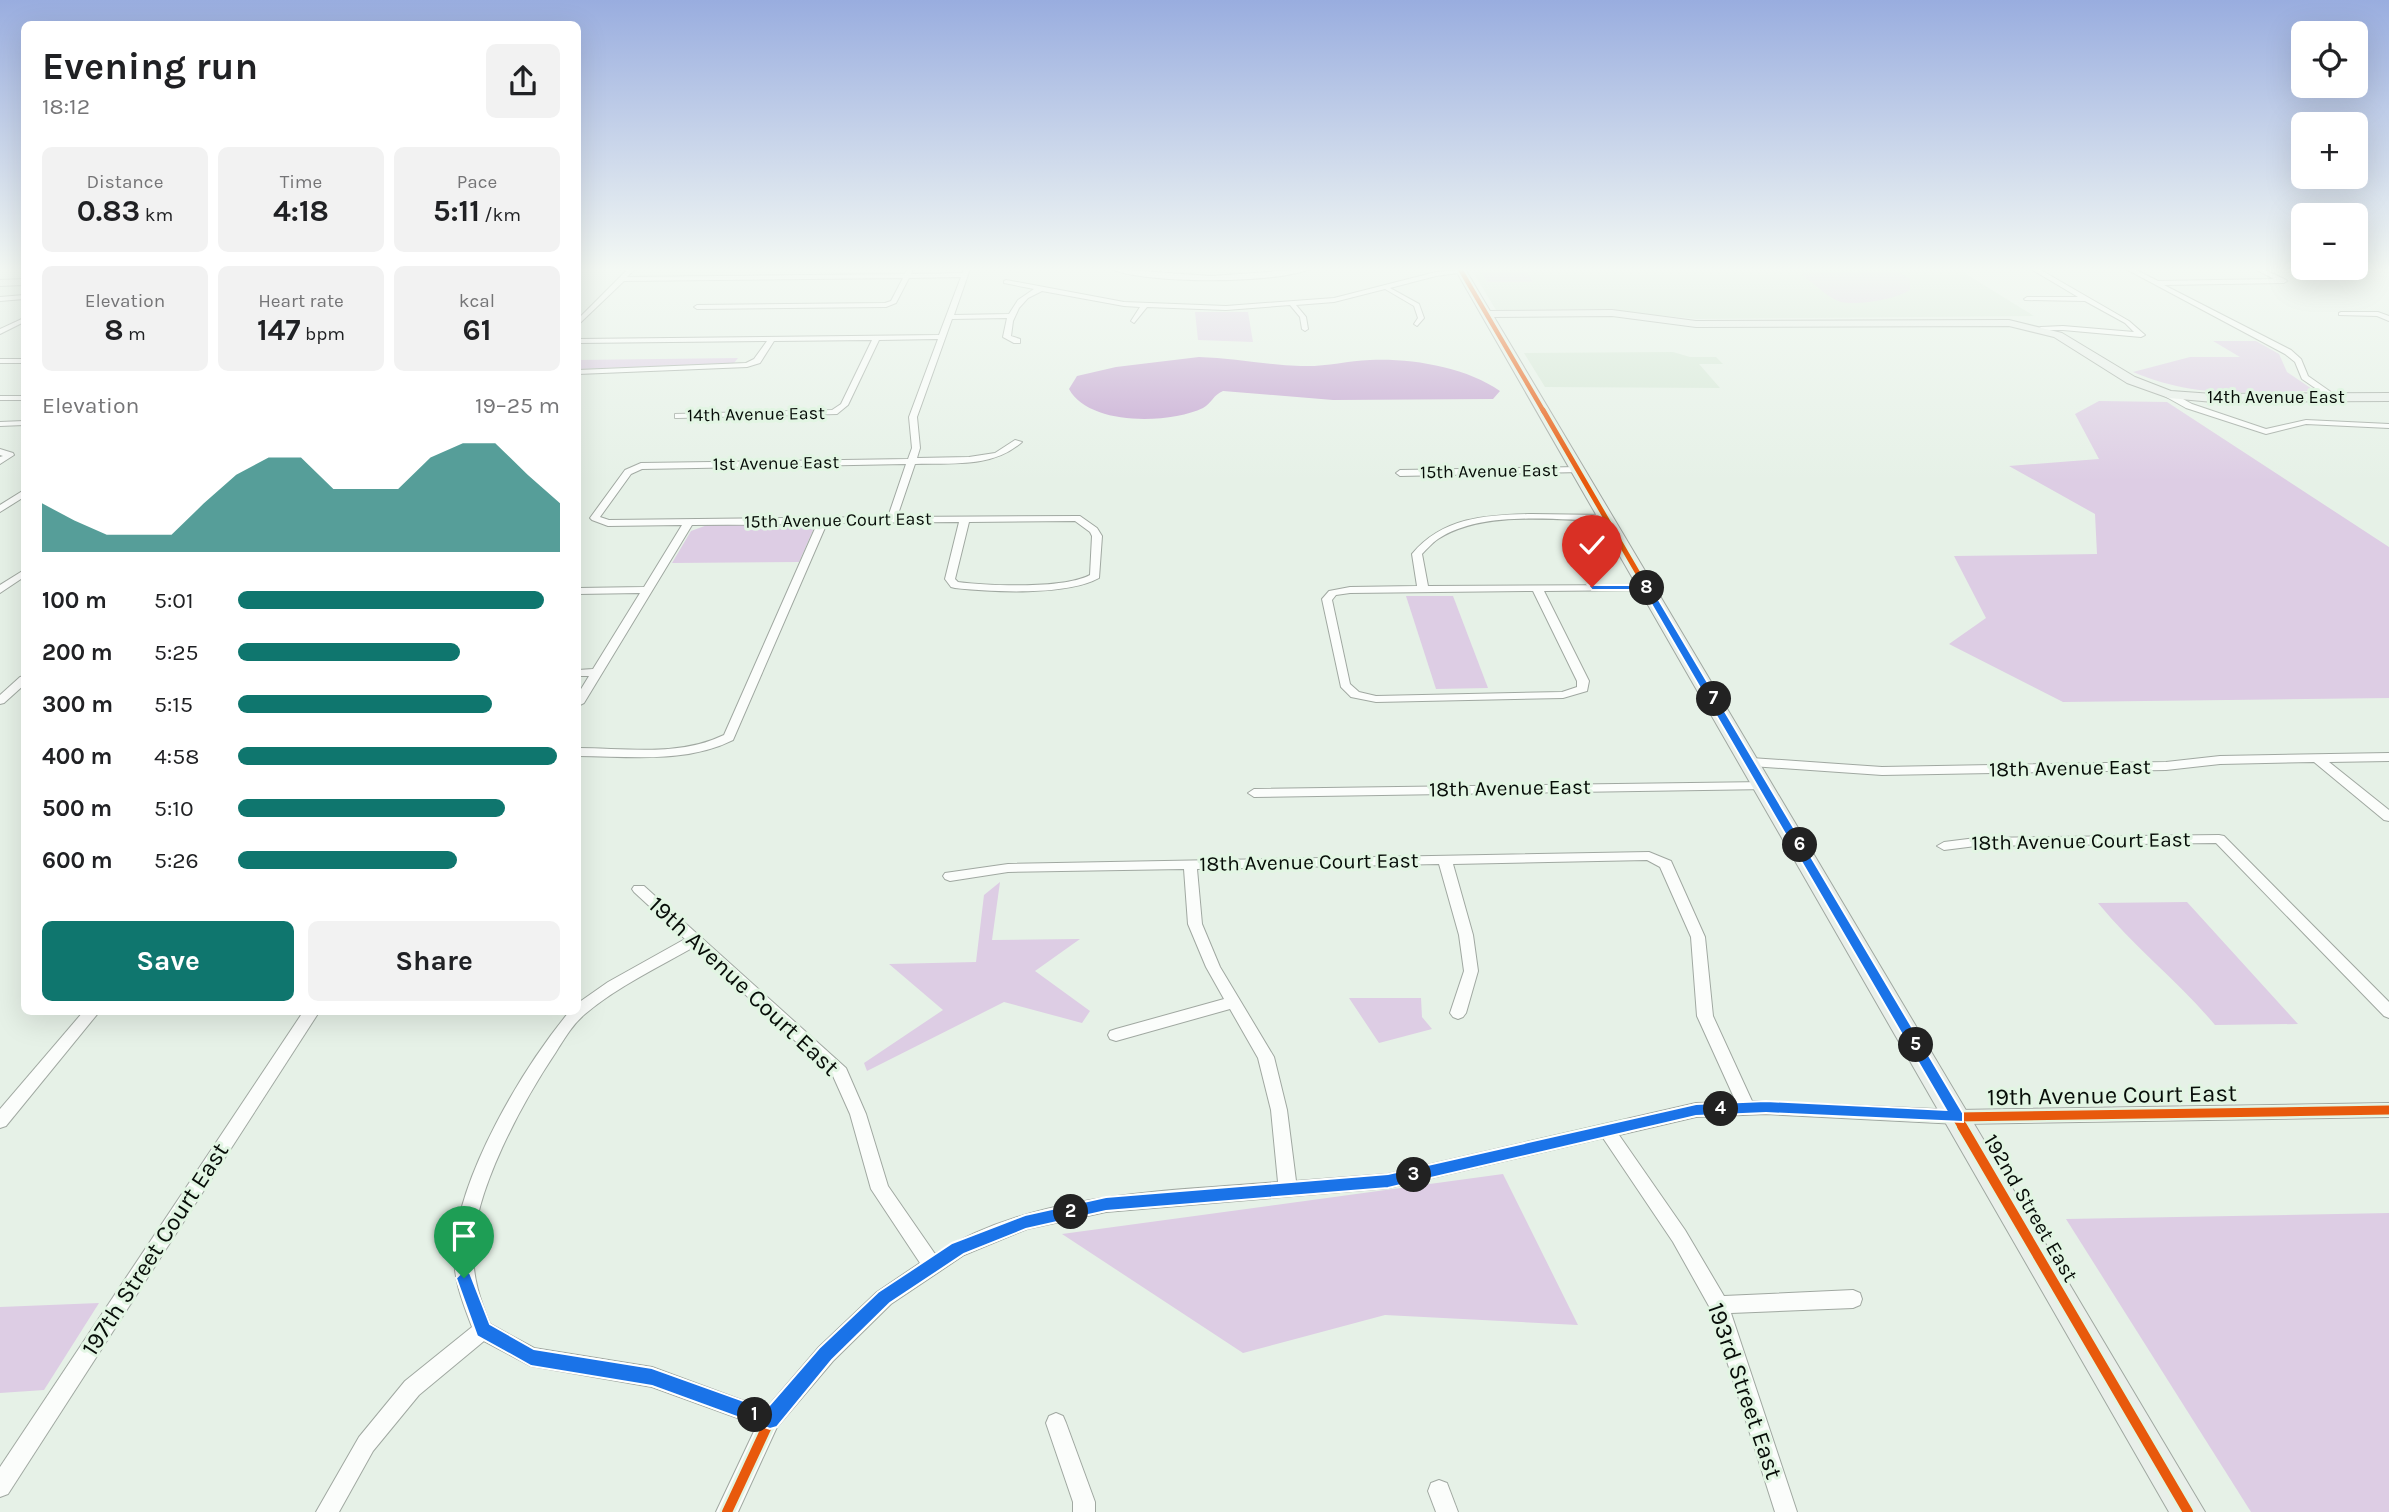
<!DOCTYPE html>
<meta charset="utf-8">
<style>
:root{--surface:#fff;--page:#f2f2f2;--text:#202124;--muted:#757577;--accent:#0f766e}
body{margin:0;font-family:Karla,sans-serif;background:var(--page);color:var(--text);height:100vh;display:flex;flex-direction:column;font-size:26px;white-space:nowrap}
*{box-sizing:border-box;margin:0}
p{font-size:23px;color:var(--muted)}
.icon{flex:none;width:38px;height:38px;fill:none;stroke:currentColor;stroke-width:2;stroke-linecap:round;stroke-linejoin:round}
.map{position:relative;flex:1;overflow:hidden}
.side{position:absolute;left:21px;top:21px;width:560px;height:994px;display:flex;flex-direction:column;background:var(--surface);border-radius:10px;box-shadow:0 7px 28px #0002}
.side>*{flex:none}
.tools{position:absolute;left:2291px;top:21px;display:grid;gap:14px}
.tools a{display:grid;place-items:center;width:77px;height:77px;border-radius:10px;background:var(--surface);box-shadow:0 7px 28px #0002;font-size:35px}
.pin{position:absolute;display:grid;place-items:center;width:60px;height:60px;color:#fff;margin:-72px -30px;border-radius:50% 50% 50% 0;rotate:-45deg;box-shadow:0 0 7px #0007}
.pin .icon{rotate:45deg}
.km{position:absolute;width:35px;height:35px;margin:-18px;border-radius:50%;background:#222;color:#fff;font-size:19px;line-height:35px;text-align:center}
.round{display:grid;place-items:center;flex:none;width:74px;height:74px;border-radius:10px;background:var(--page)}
.overview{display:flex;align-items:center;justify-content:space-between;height:119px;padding:0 21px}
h1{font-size:38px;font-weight:700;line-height:52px}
.figures{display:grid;grid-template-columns:repeat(3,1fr);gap:10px;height:119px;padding:7px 21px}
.figures div{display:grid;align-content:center;border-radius:10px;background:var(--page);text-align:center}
.figures b{font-size:30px;font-weight:700}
.figures small{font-size:19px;font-weight:400}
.figures p{font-size:19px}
.chart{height:196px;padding:14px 21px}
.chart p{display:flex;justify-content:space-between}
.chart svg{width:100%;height:126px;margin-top:7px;fill:var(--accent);opacity:.7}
.button{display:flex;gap:14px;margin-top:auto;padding:14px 21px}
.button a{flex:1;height:80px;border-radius:10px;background:var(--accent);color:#fff;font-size:28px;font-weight:700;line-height:80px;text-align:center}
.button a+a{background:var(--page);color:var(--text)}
ul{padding:0 21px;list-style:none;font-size:23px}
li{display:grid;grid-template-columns:112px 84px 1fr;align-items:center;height:52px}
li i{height:18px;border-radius:9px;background:var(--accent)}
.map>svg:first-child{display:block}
.built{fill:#d5e7d6}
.green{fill:#ddcde4}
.water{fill:#c4a3d1}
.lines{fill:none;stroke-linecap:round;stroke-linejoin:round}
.street-casing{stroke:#a0a8a1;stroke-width:2}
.secondary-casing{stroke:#a0a8a1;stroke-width:2}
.street{fill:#fbfdfb;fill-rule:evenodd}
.secondary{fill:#e9efea;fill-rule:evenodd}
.cycleway-far4-casing{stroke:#e2f5e3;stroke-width:7}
.cycleway-far3-casing{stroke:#e2f5e3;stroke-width:9}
.cycleway-far2-casing{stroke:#e2f5e3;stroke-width:11}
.cycleway-far1-casing{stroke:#e2f5e3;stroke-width:13}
.cycleway-casing{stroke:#e2f5e3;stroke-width:15}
.cycleway-far4{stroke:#e8590c;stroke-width:4.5}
.cycleway-far3{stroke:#e8590c;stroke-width:5}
.cycleway-far2{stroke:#e8590c;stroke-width:7}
.cycleway-far1{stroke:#e8590c;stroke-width:9}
.cycleway{stroke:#e8590c;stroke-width:10}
.route{fill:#1a73e8;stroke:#fff;stroke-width:2}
.labels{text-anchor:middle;stroke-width:6;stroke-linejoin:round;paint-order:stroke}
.far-street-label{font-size:18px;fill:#070d08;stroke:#e2f5e3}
.street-label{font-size:21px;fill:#070d08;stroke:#e2f5e3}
.near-street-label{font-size:24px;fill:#070d08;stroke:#e2f5e3}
</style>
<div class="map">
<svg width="2389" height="1512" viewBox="0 0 2389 1512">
<rect width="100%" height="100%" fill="#e6f1e7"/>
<!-- built -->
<g class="built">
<polygon points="1471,269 1958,269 2034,316 1697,319 1590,309 1496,310"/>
<polygon points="1673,352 1690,357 1716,357 1723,364 1699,364 1720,388 1545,387 1524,353"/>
</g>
<!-- green -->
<g class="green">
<polygon points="1480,270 1525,270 1533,282 1487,282"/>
<path d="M1896,270L1910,279V290C1897,299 1853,307 1838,301C1825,295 1812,282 1801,274Z"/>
<polygon points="1195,312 1248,312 1253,342 1198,340"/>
<path d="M2213,341H2256L2279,354L2287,372L2315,391C2248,392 2197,399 2133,372L2190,357H2240Z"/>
<polygon points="738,358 734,363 578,369 578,360"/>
<polygon points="2099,401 2167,402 2389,547 2389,698 2063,702 1949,644 1986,618 1954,556 2097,554 2095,514 2009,466 2099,459 2075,414"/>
<polygon points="710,524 812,524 814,528 799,562 672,563 691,531"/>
<polygon points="1406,596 1453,596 1488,688 1436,689"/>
<polygon points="1000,882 992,940 1080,939 1035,971 1090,1011 1082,1023 1004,1002 867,1071 864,1063 943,1010 889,964 976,962 984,895"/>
<path d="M2187,902L2298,1024L2215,1025C2179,982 2134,947 2098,903Z"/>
<polygon points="1349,998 1421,998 1422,1017 1432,1029 1379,1043"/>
<polygon points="1503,1174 1578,1325 1385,1315 1243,1353 1062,1234"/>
<polygon points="2389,1213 2389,1512 2251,1512 2066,1219"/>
<polygon points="99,1303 44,1390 0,1393 0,1307"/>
</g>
<!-- water -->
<path class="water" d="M1199,357C1233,358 1267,365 1301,366C1324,367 1347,361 1370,360C1411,358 1466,367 1500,391L1493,399L1333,400L1223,391C1213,395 1212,403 1203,408C1169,424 1089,426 1069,389L1077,376L1116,367Z"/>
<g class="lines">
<!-- street casing -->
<g class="street-casing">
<g id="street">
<path d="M628,269H635L627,277L905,274L907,269H913L911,274L962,273L964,269H970L954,315L1009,314L1018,300L1034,289L1004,283V281L1006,280L1124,302L1226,306L1334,298L1436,272L1462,270L1465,272L1436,276L1390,288L1419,304L1424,318L1417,326L1414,324L1418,318L1414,306L1385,289L1334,302L1296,305L1306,317L1308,329L1305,331L1302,329L1300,317L1290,305L1226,310L1147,307L1134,323L1131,321L1140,307L1124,306L1042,291L1028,298L1019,308L1013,321L1011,336L1020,339V343H1014L1003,337L1007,318L952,319L917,417L920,448L917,458L969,457L995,453L1015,440L1022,442C993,468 952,463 915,464L897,517L1080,516L1097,528L1102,536L1099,578C1067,596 991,592 955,588L951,587L945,579L959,522L827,523L733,740C685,764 630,756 578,756V748C626,748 679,757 724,735L817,524L692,525L584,703L578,706V694L589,676H578V670L593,669L640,593L578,594V588L644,587L682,525L608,526L592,520L590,518L625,470L641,463L908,459L912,448L909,417L938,339L879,340L848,405L837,414L678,418H675V414L832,410L841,404L872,340L774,341L760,363L747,367L578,374V370L746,363L754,359L767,341L578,343V339L939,335L961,277L909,278L896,303L886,307L697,309L694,307L697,305L885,303L891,301L903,278L624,281L580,323L578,324V319ZM906,464L888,517L609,520L600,517L631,474L642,469ZM1075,521L1090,532L1092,536L1090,575C1064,589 989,586 958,582L955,579L969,522Z"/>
<path d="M1111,269L1211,276L1310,269C1275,284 1146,284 1111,269Z"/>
<polygon points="2031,269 2039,269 2129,321 2145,335 2141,337 2063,330 2039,330 2039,328 2041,327 2063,326 2134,332 2125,323 2085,301 2025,300 2024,299 2027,297 2078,297"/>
<polygon points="2126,269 2134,269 2158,281 2274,279 2255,269 2263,269 2286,280 2287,281 2284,283 2164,285 2291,350 2301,359 2308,376 2338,397 2331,399 2302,379 2295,362 2285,354"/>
<polygon points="24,295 24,299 0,301 0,297"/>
<polygon points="2341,312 2378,312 2389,316 2389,321 2377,316 2339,315 2339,313"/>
<polygon points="24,318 24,322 0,334 0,329"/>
<rect x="0" y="359" width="24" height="4"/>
<polygon points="2161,390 2167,390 2192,404 2266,429 2306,420 2389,424 2389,428 2306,424 2266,434 2186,408 2161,394"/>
<rect x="0" y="396" width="24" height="4"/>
<polygon points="24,421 24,425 0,426 0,422"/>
<polygon points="0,449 13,453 14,455 0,464 0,457 3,456 0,455"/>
<polygon points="1578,467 1581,468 1581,472 1400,476 1396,473 1400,470"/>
<polygon points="24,490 24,497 0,512 0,505"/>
<path d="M1531,514L1606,515L1611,518L1606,521C1555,520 1482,510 1438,539C1432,543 1427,549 1422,554L1428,586L1650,585L1651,587L1646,590L1544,591L1589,681L1587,691L1563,698L1376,702L1351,697L1341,687L1322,599L1329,591L1350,587L1417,586L1412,554C1443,517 1486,515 1531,514ZM1533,591L1577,681V687L1562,692L1376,696L1359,692L1350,684L1332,600L1336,595L1350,593Z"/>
<polygon points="24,570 24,577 0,593 0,585"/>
<polygon points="24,676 24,685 4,703 0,704 0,695 20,677"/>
<polygon points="2389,753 2389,761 2329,762 2389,810 2389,821 2384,820 2314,762 2220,764 2166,770 1882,775 1751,766 1745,762 1751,758 1882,767 2166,762 2220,756"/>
<polygon points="1765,782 1769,783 1771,786 1769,789 1254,797 1248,793 1254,789"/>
<polygon points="2219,835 2224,836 2389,1002 2389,1018 2384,1016 2216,843 1976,846 1944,850 1937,846 1944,842 1976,838"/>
<path d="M1649,852L1671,861L1705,937L1713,1016L1752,1101L1958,1110L2389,1103V1117L1958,1124L1766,1114L1696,1117L1619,1135L1685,1230L1724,1296L1853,1290L1860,1293L1862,1299L1860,1305L1853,1308L1731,1313L1797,1512H1775L1710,1308L1673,1242L1603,1138L1388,1188L1106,1212L1027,1229L964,1255L891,1304L833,1361L777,1427L738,1512H716L757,1425L652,1387L531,1366L484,1341L419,1395L373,1451L339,1512H316L359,1437L405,1381L472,1327C462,1301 453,1278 454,1250C459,1175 522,1069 569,1012H578V1003L608,982L685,939L634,892L632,889L634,886H644L846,1068L866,1114L888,1186L935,1254C1037,1191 1163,1192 1278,1182L1271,1110L1258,1058L1230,1009L1116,1041L1110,1039L1108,1035L1110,1031L1116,1029L1224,999L1206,967L1188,924L1184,869L1008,872L950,881L945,879L943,876L945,873L1008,864ZM1647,860L1660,867L1691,937L1697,1016L1736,1102L1696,1103L1388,1174L1296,1181L1287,1110L1274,1057L1220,967L1202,924L1197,869L1439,864L1459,935L1464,971L1450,1013L1453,1017L1458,1019L1463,1017L1466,1013L1478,971L1473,935L1453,864ZM694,947L833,1076L850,1114L871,1189L920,1263L877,1292L819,1347L766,1409L652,1367L534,1348L490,1324C480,1300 473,1278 473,1252C473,1192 523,1101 556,1052C564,1039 573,1024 585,1014C617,987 657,968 694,947Z"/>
<polygon points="83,1012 99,1012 6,1126 0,1128 0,1109"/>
<polygon points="303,1012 319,1012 8,1494 0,1497 0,1467"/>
<polygon points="1056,1413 1063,1416 1066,1423 1095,1502 1095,1512 1073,1512 1073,1502 1046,1423 1049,1416"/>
<polygon points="1439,1480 1447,1483 1458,1512 1436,1512 1428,1491 1431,1483"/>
</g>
</g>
<!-- secondary casing -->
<g class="secondary-casing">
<g id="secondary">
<polygon points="1455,269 1465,269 1490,311 1612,310 1696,321 2009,320 2062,333 2135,377 2171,391 2213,394 2389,393 2389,401 2213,402 2169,398 2127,383 2054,337 2009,326 1696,327 1612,316 1494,317 2205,1512 2169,1512"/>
<polygon points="24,279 24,285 0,286 0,280"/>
</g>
</g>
<!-- street -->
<use href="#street" class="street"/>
<!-- secondary -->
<use href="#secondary" class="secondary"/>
<!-- cycleway-far4 casing -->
<g class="cycleway-far4-casing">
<polyline id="cycleway-far4" points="1460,269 1544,412"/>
</g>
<!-- cycleway-far3 casing -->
<g class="cycleway-far3-casing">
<polyline id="cycleway-far3" points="1543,410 1650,594"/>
</g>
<!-- cycleway-far2 casing -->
<g class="cycleway-far2-casing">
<polyline id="cycleway-far2" points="1649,592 1787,828"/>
</g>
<!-- cycleway-far1 casing -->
<g class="cycleway-far1-casing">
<g id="cycleway-far1">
<polyline points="1786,826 1963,1128"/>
<polyline points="1619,1128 1696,1110 1766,1107 1958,1117 2389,1110"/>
</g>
</g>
<!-- cycleway casing -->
<g class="cycleway-casing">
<g id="cycleway">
<polyline points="1962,1126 2188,1512"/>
<polyline points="727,1512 770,1420 826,1354 884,1298 958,1249 1025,1222 1106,1204 1388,1181 1626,1126"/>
</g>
</g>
<!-- cycleway-far4 -->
<use href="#cycleway-far4" class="cycleway-far4"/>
<!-- cycleway-far3 -->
<use href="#cycleway-far3" class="cycleway-far3"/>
<!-- cycleway-far2 -->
<use href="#cycleway-far2" class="cycleway-far2"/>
<!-- cycleway-far1 -->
<use href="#cycleway-far1" class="cycleway-far1"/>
<!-- cycleway -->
<use href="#cycleway" class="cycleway"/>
</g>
<!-- sky -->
<linearGradient id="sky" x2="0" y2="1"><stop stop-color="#99addf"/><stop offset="0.56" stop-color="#f4f9f4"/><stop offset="1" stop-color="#f4f9f4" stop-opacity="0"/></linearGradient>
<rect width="2389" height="481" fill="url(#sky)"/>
<!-- route -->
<polygon class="route" points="1588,585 1650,585 1963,1113 1963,1122 1766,1113 1696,1116 1388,1188 1106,1211 1026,1229 964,1254 890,1303 832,1360 777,1427 770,1429 652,1386 531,1366 477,1336 456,1278 464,1270 470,1273 490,1324 534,1349 652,1368 766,1409 819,1348 878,1292 952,1243 1025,1215 1106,1197 1388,1174 1696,1104 1766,1101 1946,1110 1643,590 1592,590"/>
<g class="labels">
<!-- far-street labels -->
<g class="far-street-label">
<text x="2276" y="403">14th Avenue East</text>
<text transform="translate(756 414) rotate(-1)" y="6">14th Avenue East</text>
<text transform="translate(776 463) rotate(-1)" y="6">1st Avenue East</text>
<text transform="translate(1489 471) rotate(-1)" y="6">15th Avenue East</text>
<text transform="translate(838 520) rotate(-1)" y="6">15th Avenue Court East</text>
</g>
<!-- street labels -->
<g class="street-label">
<text transform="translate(2070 768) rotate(-1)" y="7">18th Avenue East</text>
<text transform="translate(1510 788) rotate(-1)" y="7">18th Avenue East</text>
<text transform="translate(2081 841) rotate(-1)" y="7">18th Avenue Court East</text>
<text transform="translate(1309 862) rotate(-1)" y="7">18th Avenue Court East</text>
<text transform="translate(2031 1208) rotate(60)" y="7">192nd Street East</text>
</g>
<!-- near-street labels -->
<g class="near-street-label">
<text transform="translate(744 986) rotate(43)" y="8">19th Avenue Court East</text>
<text transform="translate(2112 1095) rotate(-1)" y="8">19th Avenue Court East</text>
<text transform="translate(155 1249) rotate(-57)" y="8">197th Street Court East</text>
<text transform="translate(1745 1391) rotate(71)" y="8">193rd Street East</text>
</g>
</g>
</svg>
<div class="tools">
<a><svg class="icon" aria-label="locate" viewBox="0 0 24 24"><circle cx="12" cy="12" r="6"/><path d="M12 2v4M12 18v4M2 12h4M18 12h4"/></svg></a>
<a>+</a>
<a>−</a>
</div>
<div class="pin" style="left:464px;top:1278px;background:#1e9e55"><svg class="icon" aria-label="arrive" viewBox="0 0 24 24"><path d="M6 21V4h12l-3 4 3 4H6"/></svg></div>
<div class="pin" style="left:1592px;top:587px;background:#d93025"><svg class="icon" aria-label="check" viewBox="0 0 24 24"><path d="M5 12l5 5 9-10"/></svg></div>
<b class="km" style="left:755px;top:1415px">1</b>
<b class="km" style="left:1071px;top:1212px">2</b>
<b class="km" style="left:1414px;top:1175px">3</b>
<b class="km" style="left:1721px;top:1109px">4</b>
<b class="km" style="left:1916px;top:1045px">5</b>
<b class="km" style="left:1800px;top:845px">6</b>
<b class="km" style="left:1714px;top:699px">7</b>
<b class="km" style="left:1647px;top:588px">8</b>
<section class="side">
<div class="overview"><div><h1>Evening run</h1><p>18:12</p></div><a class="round"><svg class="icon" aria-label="share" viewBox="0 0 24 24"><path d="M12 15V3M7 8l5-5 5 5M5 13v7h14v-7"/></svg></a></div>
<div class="figures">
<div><p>Distance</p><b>0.83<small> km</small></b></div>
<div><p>Time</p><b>4:18</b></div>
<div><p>Pace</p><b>5:11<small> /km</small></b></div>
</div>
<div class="figures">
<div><p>Elevation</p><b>8<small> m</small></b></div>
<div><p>Heart rate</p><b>147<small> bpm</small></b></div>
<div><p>kcal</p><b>61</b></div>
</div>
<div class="chart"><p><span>Elevation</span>19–25 m</p>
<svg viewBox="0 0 160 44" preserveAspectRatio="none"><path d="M0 44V27L10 33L20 38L30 38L40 38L50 27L60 17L70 11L80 11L90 22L100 22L110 22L120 11L130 6L140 6L150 17L160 27V44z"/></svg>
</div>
<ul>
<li><b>100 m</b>5:01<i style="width:95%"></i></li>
<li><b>200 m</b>5:25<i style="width:69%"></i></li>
<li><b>300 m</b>5:15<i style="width:79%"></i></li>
<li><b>400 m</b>4:58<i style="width:99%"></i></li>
<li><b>500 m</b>5:10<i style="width:83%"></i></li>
<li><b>600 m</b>5:26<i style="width:68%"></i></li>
</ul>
<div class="button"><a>Save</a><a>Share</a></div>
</section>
</div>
